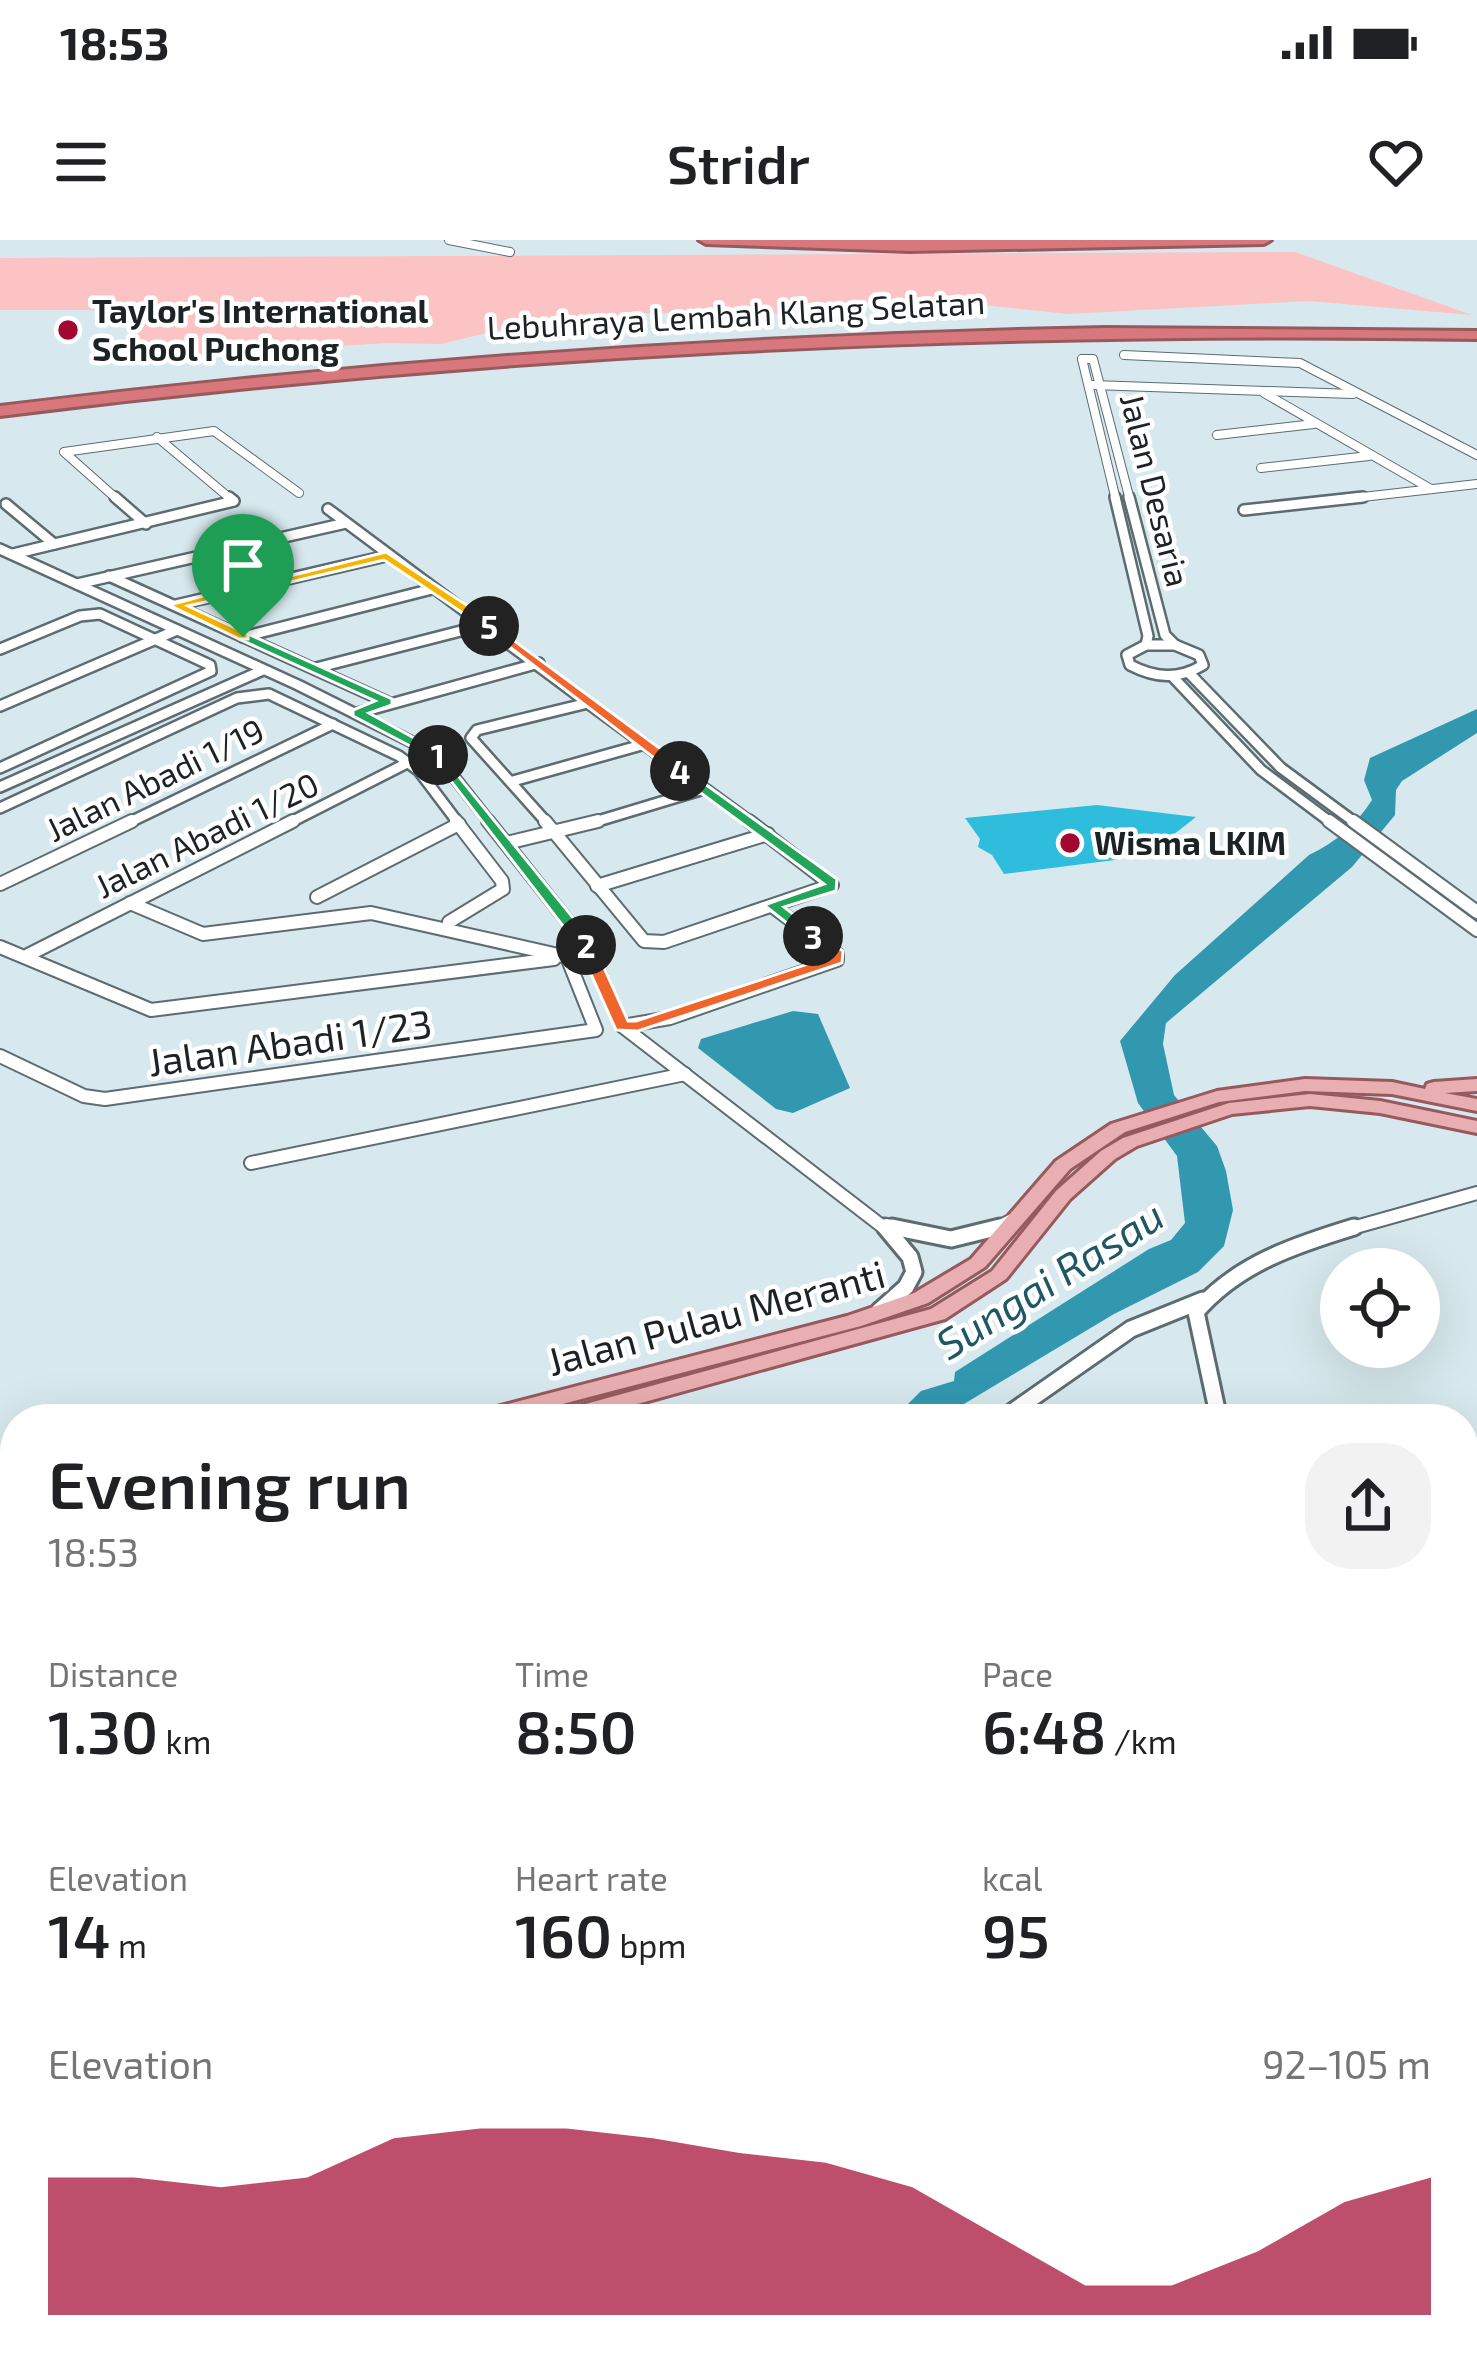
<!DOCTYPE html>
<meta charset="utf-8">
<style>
:root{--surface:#fff;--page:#f2f2f2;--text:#202124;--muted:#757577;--accent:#a3062f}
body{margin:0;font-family:"Exo 2",sans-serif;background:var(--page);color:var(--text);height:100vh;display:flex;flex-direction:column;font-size:45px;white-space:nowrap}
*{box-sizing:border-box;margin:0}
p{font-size:39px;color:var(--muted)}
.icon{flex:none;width:66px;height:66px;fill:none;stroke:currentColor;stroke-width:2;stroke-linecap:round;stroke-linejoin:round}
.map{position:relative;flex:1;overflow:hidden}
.panel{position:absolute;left:0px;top:1164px;width:1479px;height:972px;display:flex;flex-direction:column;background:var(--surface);border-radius:48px 48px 0 0;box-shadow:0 12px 48px #0002}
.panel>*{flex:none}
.buttons{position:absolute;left:1320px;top:1008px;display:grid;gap:24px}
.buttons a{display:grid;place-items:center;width:120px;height:120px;border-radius:50%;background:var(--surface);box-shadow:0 12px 48px #0002;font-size:60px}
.pin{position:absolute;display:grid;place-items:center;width:102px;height:102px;color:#fff;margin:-123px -51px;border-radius:50% 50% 50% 0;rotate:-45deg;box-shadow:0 0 12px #0007}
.pin .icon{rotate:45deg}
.km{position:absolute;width:60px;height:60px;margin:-30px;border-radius:50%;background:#222;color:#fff;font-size:33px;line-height:60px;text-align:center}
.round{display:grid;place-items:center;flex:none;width:126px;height:126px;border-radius:48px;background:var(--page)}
.head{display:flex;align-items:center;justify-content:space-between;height:204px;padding:0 48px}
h1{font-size:66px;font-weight:600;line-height:90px}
.metrics{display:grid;grid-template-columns:repeat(3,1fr);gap:18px;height:204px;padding:12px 48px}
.metrics div{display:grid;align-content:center}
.metrics b{font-size:60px;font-weight:600}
.metrics small{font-size:33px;font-weight:400}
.metrics p{font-size:33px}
.chart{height:336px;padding:24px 48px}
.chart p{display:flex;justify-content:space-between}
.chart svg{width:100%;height:216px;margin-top:12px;fill:var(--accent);opacity:.7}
.status{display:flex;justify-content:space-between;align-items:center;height:84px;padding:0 60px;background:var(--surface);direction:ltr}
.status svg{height:33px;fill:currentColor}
header{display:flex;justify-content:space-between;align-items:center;height:156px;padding:0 48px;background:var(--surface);font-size:54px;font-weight:600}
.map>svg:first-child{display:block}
.green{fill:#fbc3c3}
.water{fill:#3198b0}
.building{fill:#2fbddd}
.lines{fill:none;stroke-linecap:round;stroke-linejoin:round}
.minor-far4-casing{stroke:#5c6c70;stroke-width:10}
.minor-far3-casing{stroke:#5c6c70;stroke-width:14}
.minor-far2-casing{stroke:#5c6c70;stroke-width:16}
.minor-far1-casing{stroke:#5c6c70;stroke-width:21}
.minor-casing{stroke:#5c6c70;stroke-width:24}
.primary-casing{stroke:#965a5e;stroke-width:6}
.motorway-casing{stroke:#965a5e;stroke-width:6}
.minor-far4{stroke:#fff;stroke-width:8}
.minor-far3{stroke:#fff;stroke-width:9}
.minor-far2{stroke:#fff;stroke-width:12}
.minor-far1{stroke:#fff;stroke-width:15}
.minor{stroke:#fff;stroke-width:18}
.primary{fill:#e8aeb1;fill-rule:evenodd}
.motorway{fill:#d8787d;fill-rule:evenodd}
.split-1{fill:#22a559;stroke:#fff;stroke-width:3}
.split-2{fill:#22a559;stroke:#fff;stroke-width:3}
.split-3{fill:#f0652b;stroke:#fff;stroke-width:3}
.split-4{fill:#22a559;stroke:#fff;stroke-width:3}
.split-5{fill:#f0652b;stroke:#fff;stroke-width:3}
.split-6{fill:#f5b400;stroke:#fff;stroke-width:3}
.split-7{fill:#f5b400;stroke:#fff;stroke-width:3}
.poi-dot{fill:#a3062f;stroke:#fff;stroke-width:4.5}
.labels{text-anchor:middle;stroke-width:9;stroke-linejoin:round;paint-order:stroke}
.far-poi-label{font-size:33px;font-weight:bold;fill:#1c2325;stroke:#fff;text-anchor:start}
.far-street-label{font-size:33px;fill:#1c2325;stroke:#fff}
.street-label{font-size:39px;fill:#1c2325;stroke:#fff}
.water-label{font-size:42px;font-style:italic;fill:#205765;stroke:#fff}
</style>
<div class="status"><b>18:53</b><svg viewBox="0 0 49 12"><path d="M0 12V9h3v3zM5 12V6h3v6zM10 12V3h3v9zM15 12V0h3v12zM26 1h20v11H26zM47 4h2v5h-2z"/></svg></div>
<header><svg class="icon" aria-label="menu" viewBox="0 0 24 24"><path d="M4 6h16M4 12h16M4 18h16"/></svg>Stridr<svg class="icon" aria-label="heart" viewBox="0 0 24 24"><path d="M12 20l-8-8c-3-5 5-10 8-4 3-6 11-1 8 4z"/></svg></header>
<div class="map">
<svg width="1477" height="2136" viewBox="0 0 1477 2136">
<rect width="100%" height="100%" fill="#d7e9ee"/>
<!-- green -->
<polygon class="green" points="1295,12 1472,75 1308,61 1069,74 964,63 884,61 790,74 638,73 532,82 441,104 388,103 127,119 140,70 0,70 0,18"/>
<!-- water -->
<g class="water">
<path d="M1477,469V493L1402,541L1396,550L1395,575L1352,627L1166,783L1163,804L1174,855L1217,906L1226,931L1233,970L1224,1006L1198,1032L1114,1074L939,1179H876L899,1173L921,1151L954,1141L955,1132L1149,1009L1171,1000L1185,983L1177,916L1138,863L1120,801L1175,735L1309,615C1336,602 1356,585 1372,560L1364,540L1370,518Z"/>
<polygon points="793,771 818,774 850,848 793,873 776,869 698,808 701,799"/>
</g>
<!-- building -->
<polygon class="building" points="1097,565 1196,577 1168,599 1115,620 1004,634 992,615 978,607 980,599 965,578"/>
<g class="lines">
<!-- minor-far4 casing -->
<g class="minor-far4-casing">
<g id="minor-far4">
<polyline points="449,0 510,12"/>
<polyline points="1124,115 1300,123 1477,215"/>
<polyline points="1082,119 1093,119 1130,260"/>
<polyline points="1082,119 1116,260"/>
<polyline points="1093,145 1353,154"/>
<polyline points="1264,153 1431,249"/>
<polyline points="1217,195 1314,184"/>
<polyline points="157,197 232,260"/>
<polyline points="1261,228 1369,216"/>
<polyline points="118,260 64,212 214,191 299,253"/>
<polyline points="1336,260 1477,244"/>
</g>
</g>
<!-- minor-far3 casing -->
<g class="minor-far3-casing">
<g id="minor-far3">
<polyline points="115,257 146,284"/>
<polyline points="1115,257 1148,396 1146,405"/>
<polyline points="1129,257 1165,395 1175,405"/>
<polyline points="6,264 54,304"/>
<polyline points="328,269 588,463"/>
<polyline points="1244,270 1363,257"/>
<polyline points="0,309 298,445 436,514 491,584"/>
<polyline points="13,314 234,261 229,257"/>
<polyline points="109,336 387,462"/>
<polyline points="77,344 346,283"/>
<polyline points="176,365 386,316"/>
<polyline points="243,397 432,349"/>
<path d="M1146,405H1175L1199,415L1203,425C1178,440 1155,438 1130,425L1127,415Z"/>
<polyline points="0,409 80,376 100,374 210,425 211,431 0,528"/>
<polyline points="316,428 488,384"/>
<polyline points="1190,434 1281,528 1357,584"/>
<polyline points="1172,436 1261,530 1333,584"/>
<polyline points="588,463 753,584"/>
<polyline points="0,466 177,390"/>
<polyline points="358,473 539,423"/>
<polyline points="513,541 645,504"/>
<polyline points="0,547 263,430"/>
<polyline points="0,568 237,458 269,454 399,516 419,531 459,584"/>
<polyline points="126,584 333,484"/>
<polyline points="287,584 409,522"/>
<polyline points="548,584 471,498 477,490 588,463"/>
<polyline points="588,584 704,549"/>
</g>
</g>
<!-- minor-far2 casing -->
<g class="minor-far2-casing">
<g id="minor-far2">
<polyline points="488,581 588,707 622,786 887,990"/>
<polyline points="545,581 644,701 664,702 832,645 749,581"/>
<polyline points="1329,581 1477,690"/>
<polyline points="1353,581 1477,672"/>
<polyline points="507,603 598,581"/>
<polyline points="0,644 132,581"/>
<polyline points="597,646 768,594"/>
<polyline points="317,657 459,584"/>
<polyline points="449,682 503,649 502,641 456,581"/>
<polyline points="0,707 151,770 554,719"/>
<polyline points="28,715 293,581"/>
<polyline points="622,786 670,778 837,720 837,714 772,666"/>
<polyline points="0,816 84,856 105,859 596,790 567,717 371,673 203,694 130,663"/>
<polyline points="251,923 685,834"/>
<polyline points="887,985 900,990"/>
<polyline points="993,990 1014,979"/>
<polyline points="1345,990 1477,953"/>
</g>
</g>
<!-- minor-far1 casing -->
<g class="minor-far1-casing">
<g id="minor-far1">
<polyline points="892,987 951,999 1000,987"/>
<polyline points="879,1071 906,1047 914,1032 910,1017 885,987"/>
<polyline points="1002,1179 1131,1089 1203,1060"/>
<path d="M1219,1179L1196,1072C1237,1024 1295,1005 1354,987"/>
<polyline points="1464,1319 1477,1330"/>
<polyline points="1464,1497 1477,1493"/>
</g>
</g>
<!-- minor casing -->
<g class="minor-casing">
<g id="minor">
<polyline points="1464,1620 1477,1620"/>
<polyline points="1464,1744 1477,1744"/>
<polyline points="1464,1837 1477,1845"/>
<polyline points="1464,1999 1477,1999"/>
<polyline points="663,2121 775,2136"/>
<polyline points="1112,2121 1114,2136"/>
<polyline points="1437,2121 1440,2136"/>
</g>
</g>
<!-- primary casing -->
<g class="primary-casing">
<g id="primary">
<polygon points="1305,839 1392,842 1425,849 1427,844 1434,842 1477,839 1477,851 1445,853 1477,859 1477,871 1392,854 1305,851 1219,862 1125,892 1070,929 985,1027 928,1063 861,1086 505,1179 467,1179 470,1174 847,1076 914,1053 971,1019 1056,921 1111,884 1217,851"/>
<polygon points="1310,854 1380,861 1477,881 1477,893 1380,873 1310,866 1232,874 1137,906 1115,919 1070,959 1006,1039 945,1079 583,1179 546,1179 549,1174 931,1069 992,1031 1056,951 1101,911 1123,898 1229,863"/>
<rect x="0" y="1258" width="15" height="16"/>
<rect x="0" y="1278" width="15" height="16"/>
</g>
</g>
<!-- motorway casing -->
<g class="motorway-casing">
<g id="motorway">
<polygon points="699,0 1271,0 1264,4 910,11 706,4"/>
<path d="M1106,88L1477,91V99C976,91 497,114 0,176V166C368,121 736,95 1106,88Z"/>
</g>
</g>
<!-- minor-far4 -->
<use href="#minor-far4" class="minor-far4"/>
<!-- minor-far3 -->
<use href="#minor-far3" class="minor-far3"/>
<!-- minor-far2 -->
<use href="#minor-far2" class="minor-far2"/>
<!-- minor-far1 -->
<use href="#minor-far1" class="minor-far1"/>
<!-- minor -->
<use href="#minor" class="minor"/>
<!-- primary -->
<use href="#primary" class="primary"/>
<!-- motorway -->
<use href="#motorway" class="motorway"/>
</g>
<!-- split-1 -->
<polygon class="split-1" points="239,394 248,394 392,459 392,465 369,473 445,515 433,518 353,476 353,470 375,461 239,399"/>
<!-- split-2 -->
<polygon class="split-2" points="438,511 592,701 592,708 580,708 433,518"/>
<!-- split-3 -->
<polygon class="split-3" points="807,693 818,693 843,711 842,723 638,791 616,790 578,705 592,701 628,781 636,781 829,717 807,699"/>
<!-- split-4 -->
<polygon class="split-4" points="680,526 837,639 836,651 784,667 818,693 818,699 807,699 764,665 824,644 675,534"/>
<!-- split-5 -->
<polygon class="split-5" points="489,382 685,527 685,534 675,534 485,388"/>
<!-- split-6 -->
<polygon class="split-6" points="386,312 494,383 494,388 485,388 384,320 248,352 242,348"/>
<!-- split-7 -->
<polygon class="split-7" points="248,344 253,351 188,366 248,394 248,399 239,399 169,365"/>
<!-- markers -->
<g class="poi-dot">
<circle cx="68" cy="90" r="12"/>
<circle cx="1070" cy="603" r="12"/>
</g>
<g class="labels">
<!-- far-poi labels -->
<g class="far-poi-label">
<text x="92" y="83">Taylor's International<tspan x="92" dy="38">School Puchong</tspan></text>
<text x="1094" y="615">Wisma LKIM</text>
</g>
<!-- far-street labels -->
<g class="far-street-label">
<text transform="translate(736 75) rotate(-3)" y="12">Lebuhraya Lembah Klang Selatan</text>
<text transform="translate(1155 250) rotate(76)" y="12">Jalan Desaria</text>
<text transform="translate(155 540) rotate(-26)" y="12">Jalan Abadi 1/19</text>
<text transform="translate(207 595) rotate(-26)" y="12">Jalan Abadi 1/20</text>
</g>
<!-- street labels -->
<g class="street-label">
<text transform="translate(290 803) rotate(-8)" y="14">Jalan Abadi 1/23</text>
<text transform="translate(716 1078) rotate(-15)" y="14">Jalan Pulau Meranti</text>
</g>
<!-- water labels -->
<g class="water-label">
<text transform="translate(1050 1040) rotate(-32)" y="15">Sungai Rasau</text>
</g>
</g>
</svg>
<div class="buttons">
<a><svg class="icon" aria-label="locate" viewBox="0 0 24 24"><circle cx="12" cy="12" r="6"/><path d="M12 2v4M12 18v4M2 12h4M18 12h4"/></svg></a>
</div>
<div class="pin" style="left:243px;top:397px;background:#1e9e55"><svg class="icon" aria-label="arrive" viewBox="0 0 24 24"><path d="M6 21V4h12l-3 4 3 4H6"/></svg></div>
<b class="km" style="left:438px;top:515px">1</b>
<b class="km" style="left:586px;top:705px">2</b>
<b class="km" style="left:813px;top:696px">3</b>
<b class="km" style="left:680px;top:531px">4</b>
<b class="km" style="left:489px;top:386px">5</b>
<section class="panel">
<div class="head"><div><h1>Evening run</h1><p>18:53</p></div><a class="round"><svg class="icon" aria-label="share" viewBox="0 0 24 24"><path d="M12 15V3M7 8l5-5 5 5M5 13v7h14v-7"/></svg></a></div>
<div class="metrics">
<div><p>Distance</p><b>1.30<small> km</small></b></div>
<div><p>Time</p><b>8:50</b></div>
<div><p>Pace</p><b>6:48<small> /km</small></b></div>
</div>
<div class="metrics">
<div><p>Elevation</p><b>14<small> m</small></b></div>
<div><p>Heart rate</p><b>160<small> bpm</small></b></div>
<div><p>kcal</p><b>95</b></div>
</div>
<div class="chart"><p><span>Elevation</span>92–105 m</p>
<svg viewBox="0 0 160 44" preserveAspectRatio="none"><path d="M0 44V16L10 16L20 18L30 16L40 8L50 6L60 6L70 8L80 11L90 13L100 18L110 28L120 38L130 38L140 31L150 21L160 16V44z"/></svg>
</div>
</section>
</div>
